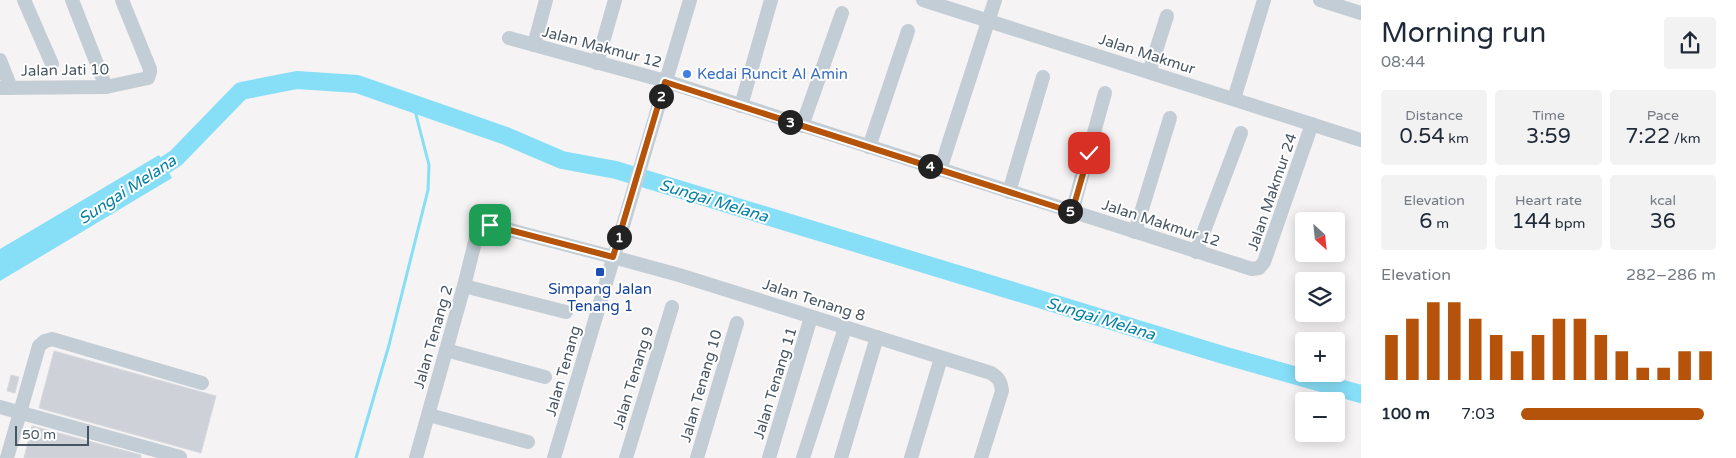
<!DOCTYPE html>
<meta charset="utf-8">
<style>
:root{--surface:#fff;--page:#f2f2f3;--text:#1f2937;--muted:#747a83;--accent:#b45309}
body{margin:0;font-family:"Varela Round",sans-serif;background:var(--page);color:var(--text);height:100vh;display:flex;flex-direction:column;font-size:19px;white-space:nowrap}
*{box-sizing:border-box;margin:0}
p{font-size:16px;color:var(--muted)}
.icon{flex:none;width:28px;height:28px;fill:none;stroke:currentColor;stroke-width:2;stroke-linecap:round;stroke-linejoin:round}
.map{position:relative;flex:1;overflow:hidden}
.details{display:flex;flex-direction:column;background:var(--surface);width:375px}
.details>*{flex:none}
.needle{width:32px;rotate:153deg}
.fabs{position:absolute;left:1295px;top:212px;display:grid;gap:10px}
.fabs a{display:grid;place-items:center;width:50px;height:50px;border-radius:5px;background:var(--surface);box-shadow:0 2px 12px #0003;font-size:25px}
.scale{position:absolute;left:15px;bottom:12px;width:74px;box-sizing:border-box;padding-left:5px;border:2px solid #485663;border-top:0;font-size:14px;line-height:18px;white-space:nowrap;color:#485663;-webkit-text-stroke:4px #fff;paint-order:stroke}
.pin{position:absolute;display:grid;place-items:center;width:42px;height:42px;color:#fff;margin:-21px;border-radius:10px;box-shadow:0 2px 8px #0006}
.km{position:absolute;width:25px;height:25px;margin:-12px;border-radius:50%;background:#222;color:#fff;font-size:14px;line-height:25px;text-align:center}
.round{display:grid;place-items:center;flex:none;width:52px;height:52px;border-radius:5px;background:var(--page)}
.headline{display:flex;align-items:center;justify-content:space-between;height:85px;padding:0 20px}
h1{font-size:28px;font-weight:600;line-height:38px}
.figures{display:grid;grid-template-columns:repeat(3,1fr);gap:8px;height:85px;padding:5px 20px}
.figures div{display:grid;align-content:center;border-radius:5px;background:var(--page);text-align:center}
.figures b{font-size:21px;font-weight:600}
.figures small{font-size:14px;font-weight:400}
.figures p{font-size:14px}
.chart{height:140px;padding:10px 20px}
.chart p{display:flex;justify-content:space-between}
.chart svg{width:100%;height:90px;margin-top:5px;stroke:var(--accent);stroke-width:6}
ul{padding:0 20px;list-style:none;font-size:16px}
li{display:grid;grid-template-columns:80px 60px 1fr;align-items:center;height:38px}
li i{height:12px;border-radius:6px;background:var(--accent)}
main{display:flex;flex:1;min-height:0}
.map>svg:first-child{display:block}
.water{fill:#87def7}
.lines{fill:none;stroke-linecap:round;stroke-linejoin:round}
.stream{stroke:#87def7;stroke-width:3}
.river{stroke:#87def7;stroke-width:18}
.building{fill:#ced2d8;stroke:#d6d9df}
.minor{stroke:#c3cdd5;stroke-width:14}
.route-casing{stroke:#fff;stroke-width:10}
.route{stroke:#b45309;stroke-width:6}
.shop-dot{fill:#3f7fe0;stroke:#fff;stroke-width:2}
.transit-dot{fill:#1a4fb4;stroke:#fff;stroke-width:2}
.labels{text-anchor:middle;stroke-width:4;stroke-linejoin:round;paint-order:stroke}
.street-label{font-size:15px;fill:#485663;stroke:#fff}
.shop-label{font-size:15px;fill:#366cbe;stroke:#fff;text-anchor:start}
.transit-label{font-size:15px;fill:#164399;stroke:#fff}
.water-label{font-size:16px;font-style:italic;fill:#0380a4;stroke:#fff}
</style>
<main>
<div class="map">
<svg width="1361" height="458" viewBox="0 0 1361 458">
<rect width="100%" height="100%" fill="#f5f3f3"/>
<!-- water -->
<polygon class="water" points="159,155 172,178 0,281 0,249"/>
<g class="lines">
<!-- stream -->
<polyline class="stream" points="356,458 389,345 428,190 429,165 413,103"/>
<!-- river -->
<polyline class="river" points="145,178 176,158 241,91 297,80 357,84 506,136 562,160 616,170 1223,355 1361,394"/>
</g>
<!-- building -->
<g class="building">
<polygon points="54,351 216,396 201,453 39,408"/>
<polygon points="11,375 19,377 15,393 7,391"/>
<polygon points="32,426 141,455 141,458 24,458"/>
</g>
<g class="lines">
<!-- minor -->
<g class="minor">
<polyline points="24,0 52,64"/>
<polyline points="72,0 106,87"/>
<polyline points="923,0 1361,140"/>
<polyline points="1320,0 1361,13"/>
<polyline points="509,38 665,81 1252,269 1259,268 1264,262 1312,124"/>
<polyline points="534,45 546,0"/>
<polyline points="0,60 11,88"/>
<polyline points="597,63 615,0"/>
<polyline points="1149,72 1167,16"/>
<polyline points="0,88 106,87 148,78 150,72 150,69 122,0"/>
<polyline points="1234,99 1264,0"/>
<polyline points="741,106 771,0"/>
<polyline points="802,126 842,13"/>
<polyline points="869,147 908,31"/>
<polyline points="940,170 995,0"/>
<polyline points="1009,192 1043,77"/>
<polyline points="1072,212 1105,93"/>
<polyline points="1135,232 1170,118"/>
<polyline points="1196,252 1241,133"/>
<polyline points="464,286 566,312"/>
<polyline points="446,350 545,377"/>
<polyline points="0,407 180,457"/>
<polyline points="429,415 528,442"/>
<polyline points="7,458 39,346 45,341 52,339 202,383"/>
<path d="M416,458L464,286L478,230L483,225H491L613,257L679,275L991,373C999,378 1001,382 1002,391L981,458"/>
<polyline points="554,458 690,0"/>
<polyline points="626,458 672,307"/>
<polyline points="697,458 737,323"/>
<polyline points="769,458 811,317"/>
<polyline points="803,458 845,328"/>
<polyline points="841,458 877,337"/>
<polyline points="911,458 941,358"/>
</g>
</g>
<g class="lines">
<!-- route casing -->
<g class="route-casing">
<polyline id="route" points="490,225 613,257 665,82 1072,212 1089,153"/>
</g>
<!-- route -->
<use href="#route" class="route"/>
</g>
<!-- markers -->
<circle class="shop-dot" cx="687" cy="74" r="5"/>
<rect class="transit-dot" x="595" y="267" width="10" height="10" rx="2.5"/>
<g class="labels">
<!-- street labels -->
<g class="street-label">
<text transform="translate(602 47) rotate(15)" y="5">Jalan Makmur 12</text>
<text transform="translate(1147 54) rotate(18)" y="5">Jalan Makmur</text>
<text transform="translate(65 70) rotate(-1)" y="5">Jalan Jati 10</text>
<text transform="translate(1272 192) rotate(-71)" y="5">Jalan Makmur 24</text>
<text transform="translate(1161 223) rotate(18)" y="5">Jalan Makmur 12</text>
<text transform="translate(814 300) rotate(18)" y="5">Jalan Tenang 8</text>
<text transform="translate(433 337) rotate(-74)" y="5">Jalan Tenang 2</text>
<text transform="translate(563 371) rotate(-74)" y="5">Jalan Tenang</text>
<text transform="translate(633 378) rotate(-73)" y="5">Jalan Tenang 9</text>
<text transform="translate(775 383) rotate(-73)" y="5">Jalan Tenang 11</text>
<text transform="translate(701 386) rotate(-74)" y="5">Jalan Tenang 10</text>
</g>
<!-- shop labels -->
<g class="shop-label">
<text x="697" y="79">Kedai Runcit Al Amin</text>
</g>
<!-- transit labels -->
<g class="transit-label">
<text x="600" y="294">Simpang Jalan<tspan x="600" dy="17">Tenang 1</tspan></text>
</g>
<!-- water labels -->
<g class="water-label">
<text transform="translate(127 189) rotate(-33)" y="6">Sungai Melana</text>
<text transform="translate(714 200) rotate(17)" y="6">Sungai Melana</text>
<text transform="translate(1101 318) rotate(17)" y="6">Sungai Melana</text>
</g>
</g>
</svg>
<div class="fabs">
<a><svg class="needle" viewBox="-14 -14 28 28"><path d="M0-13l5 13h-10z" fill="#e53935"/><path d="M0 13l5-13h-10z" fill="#747a83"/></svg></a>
<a><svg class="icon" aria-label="layers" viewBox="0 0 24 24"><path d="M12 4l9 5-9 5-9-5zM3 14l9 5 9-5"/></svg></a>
<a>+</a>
<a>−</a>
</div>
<div class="scale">50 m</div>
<div class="pin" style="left:490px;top:225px;background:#1e9e55"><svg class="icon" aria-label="arrive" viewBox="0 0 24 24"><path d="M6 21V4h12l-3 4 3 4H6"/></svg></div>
<div class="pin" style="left:1089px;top:153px;background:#d93025"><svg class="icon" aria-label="check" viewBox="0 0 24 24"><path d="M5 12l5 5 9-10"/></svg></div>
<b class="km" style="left:619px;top:237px">1</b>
<b class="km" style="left:661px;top:96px">2</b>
<b class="km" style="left:790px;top:122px">3</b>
<b class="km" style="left:930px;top:166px">4</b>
<b class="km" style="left:1070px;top:211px">5</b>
</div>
<section class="details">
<div class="headline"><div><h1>Morning run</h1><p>08:44</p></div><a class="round"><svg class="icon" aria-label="share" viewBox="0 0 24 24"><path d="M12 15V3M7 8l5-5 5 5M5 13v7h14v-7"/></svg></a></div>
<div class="figures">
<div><p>Distance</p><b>0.54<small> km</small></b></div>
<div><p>Time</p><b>3:59</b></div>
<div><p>Pace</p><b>7:22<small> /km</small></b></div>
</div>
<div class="figures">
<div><p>Elevation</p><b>6<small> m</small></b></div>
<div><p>Heart rate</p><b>144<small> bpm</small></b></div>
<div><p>kcal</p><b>36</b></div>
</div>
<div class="chart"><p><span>Elevation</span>282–286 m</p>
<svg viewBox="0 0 160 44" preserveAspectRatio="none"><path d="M5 44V22M15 44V14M25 44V6M35 44V6M45 44V14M55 44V22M65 44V30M75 44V22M85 44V14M95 44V14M105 44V22M115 44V30M125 44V38M135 44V38M145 44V30M155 44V30"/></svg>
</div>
<ul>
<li><b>100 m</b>7:03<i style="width:94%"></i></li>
</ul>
</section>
</main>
